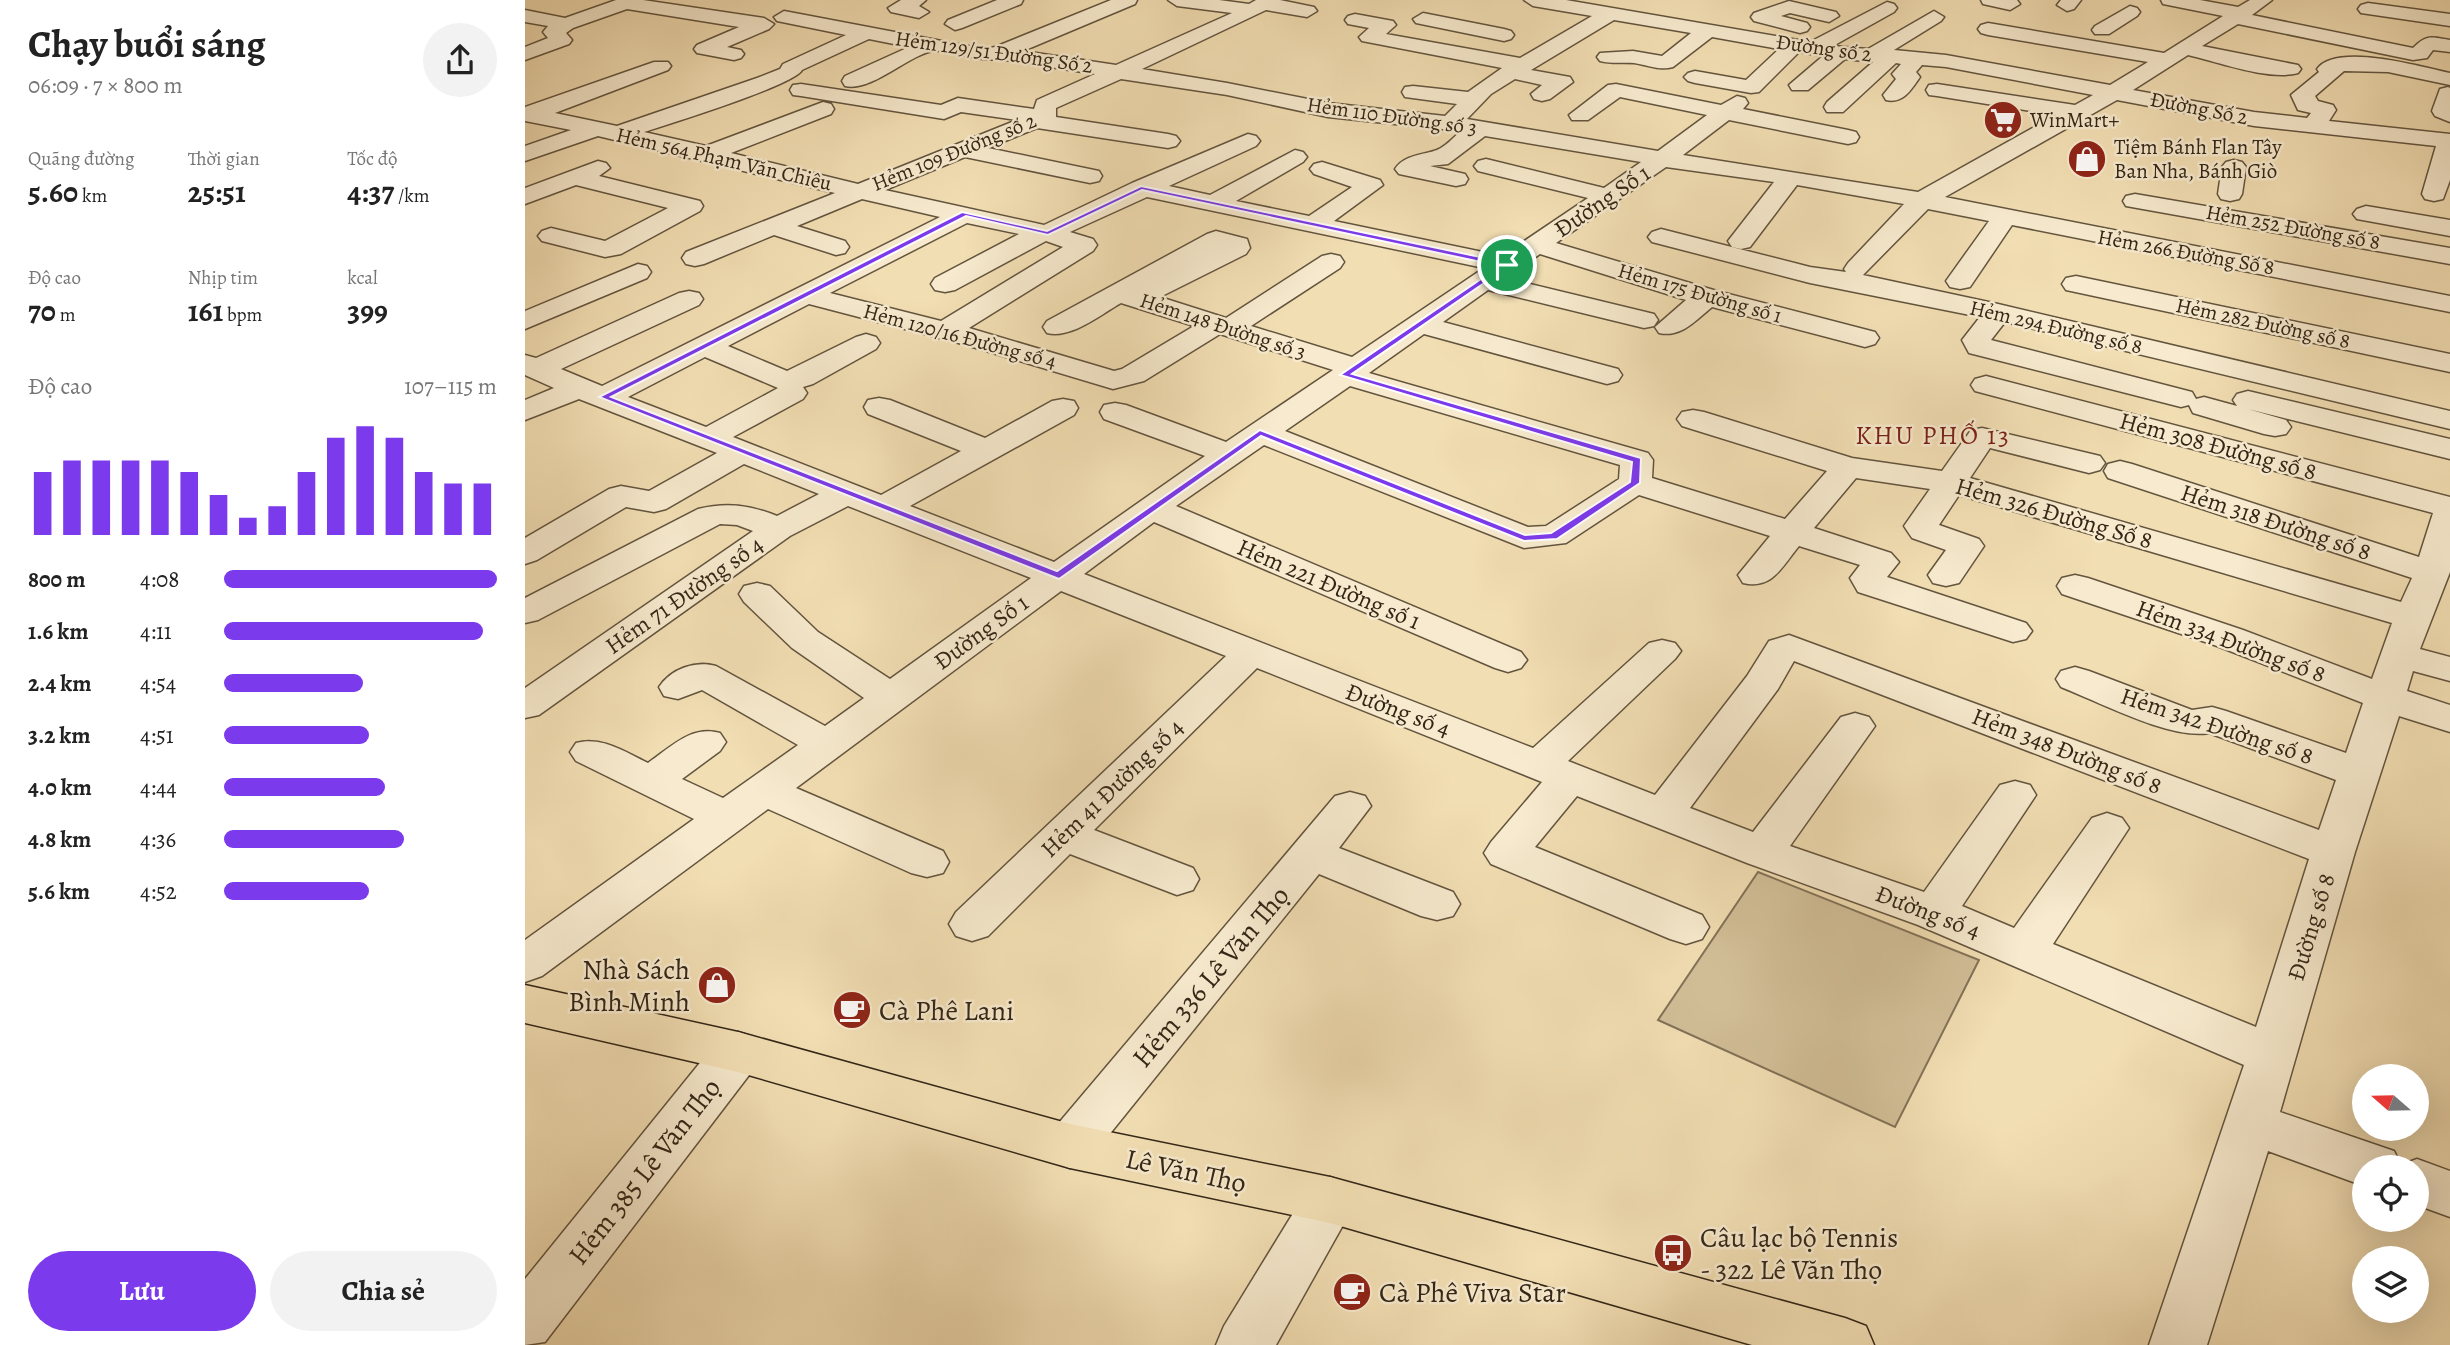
<!DOCTYPE html>
<html lang="vi">
<meta charset="utf-8">
<style>
:root{--surface:#fff;--page:#f2f2f2;--text:#222;--muted:#767676;--accent:#7c3aed}
body{margin:0;font-family:Alegreya,serif;background:var(--page);color:var(--text);height:100vh;display:flex;flex-direction:column;font-size:26px;white-space:nowrap}
*{box-sizing:border-box;margin:0}
p{font-size:23px;color:var(--muted)}
.icon{flex:none;width:38px;height:38px;fill:none;stroke:currentColor;stroke-width:2;stroke-linecap:round;stroke-linejoin:round}
.map{position:relative;flex:1;overflow:hidden}
.details{display:flex;flex-direction:column;background:var(--surface);width:525px}
.details>*{flex:none}
.needle{width:46px;rotate:290deg}
.controls{position:absolute;left:1827px;top:1064px;display:grid;gap:14px}
.controls a{display:grid;place-items:center;width:77px;height:77px;border-radius:50%;background:var(--surface);box-shadow:0 7px 28px #0002;font-size:35px}
.pin{position:absolute;display:grid;place-items:center;width:60px;height:60px;color:#fff;margin:-30px;border:4px solid #fff;border-radius:50%;box-shadow:0 2px 7px #0007}
.round{display:grid;place-items:center;flex:none;width:74px;height:74px;border-radius:37px;background:var(--page)}
.overview{display:flex;align-items:center;justify-content:space-between;height:119px;padding:0 28px}
h1{font-size:38px;font-weight:600;line-height:52px}
.stats{display:grid;grid-template-columns:repeat(3,1fr);gap:10px;height:119px;padding:7px 28px}
.stats div{display:grid;align-content:center}
.stats b{font-size:30px;font-weight:600}
.stats small{font-size:19px;font-weight:400}
.stats p{font-size:19px}
.chart{height:196px;padding:14px 28px}
.chart p{display:flex;justify-content:space-between}
.chart svg{width:100%;height:126px;margin-top:7px;stroke:var(--accent);stroke-width:6}
.cta{display:flex;gap:14px;margin-top:auto;padding:14px 28px}
.cta a{flex:1;height:80px;border-radius:42px;background:var(--accent);color:#fff;font-size:28px;font-weight:600;line-height:80px;text-align:center}
.cta a+a{background:var(--page);color:var(--text)}
ul{padding:0 28px;list-style:none;font-size:23px}
li{display:grid;grid-template-columns:112px 84px 1fr;align-items:center;height:52px}
li i{height:18px;border-radius:9px;background:var(--accent)}
main{display:flex;flex:1;min-height:0}
.map>svg:first-child{display:block}
.green{fill:#d2bf98;stroke:#827258;stroke-width:2}
.lines{fill:none;stroke-linecap:round;stroke-linejoin:round}
.minor-casing{stroke:#63543e;stroke-width:3}
.major-casing{stroke:#332617;stroke-width:3}
.minor{fill:#f7eace;fill-rule:evenodd}
.major{fill:#f2deb3;fill-rule:evenodd}
.route{fill:#7c3aed;stroke:#fff;stroke-width:2;fill-rule:evenodd}
.labels{text-anchor:middle;stroke-width:5;stroke-linejoin:round;paint-order:stroke}
.far-street-label{font-size:21px;fill:#332617;stroke:#f7eace}
.far-poi-label{font-size:21px;fill:#332617;stroke:#f7eace;text-anchor:start}
.street-label{font-size:24px;fill:#332617;stroke:#f7eace}
.neighbourhood-label{font-size:26px;letter-spacing:2px;fill:#7a1f14;stroke:#f7eace}
.near-poi-label{font-size:28px;fill:#332617;stroke:#f7eace;text-anchor:start}
.near-street-label{font-size:28px;fill:#332617;stroke:#f7eace}
</style>
<main>
<section class="details">
<div class="overview"><div><h1>Chạy buổi sáng</h1><p>06:09 · 7 × 800 m</p></div><a class="round"><svg class="icon" aria-label="share" viewBox="0 0 24 24"><path d="M12 15V3M7 8l5-5 5 5M5 13v7h14v-7"/></svg></a></div>
<div class="stats">
<div><p>Quãng đường</p><b>5.60<small> km</small></b></div>
<div><p>Thời gian</p><b>25:51</b></div>
<div><p>Tốc độ</p><b>4:37<small> /km</small></b></div>
</div>
<div class="stats">
<div><p>Độ cao</p><b>70<small> m</small></b></div>
<div><p>Nhịp tim</p><b>161<small> bpm</small></b></div>
<div><p>kcal</p><b>399</b></div>
</div>
<div class="chart"><p><span>Độ cao</span>107–115 m</p>
<svg viewBox="0 0 160 44" preserveAspectRatio="none"><path d="M5 44V22M15 44V18M25 44V18M35 44V18M45 44V18M55 44V22M65 44V30M75 44V38M85 44V34M95 44V22M105 44V10M115 44V6M125 44V10M135 44V22M145 44V26M155 44V26"/></svg>
</div>
<ul>
<li><b>800 m</b>4:08<i style="width:100%"></i></li>
<li><b>1.6 km</b>4:11<i style="width:95%"></i></li>
<li><b>2.4 km</b>4:54<i style="width:51%"></i></li>
<li><b>3.2 km</b>4:51<i style="width:53%"></i></li>
<li><b>4.0 km</b>4:44<i style="width:59%"></i></li>
<li><b>4.8 km</b>4:36<i style="width:66%"></i></li>
<li><b>5.6 km</b>4:52<i style="width:53%"></i></li>
</ul>
<div class="cta"><a>Lưu</a><a>Chia sẻ</a></div>
</section>
<div class="map">
<svg width="1925" height="1345" viewBox="0 0 1925 1345">
<rect width="100%" height="100%" fill="#f2deb3"/>
<filter id="stains"><feTurbulence type="fractalNoise" baseFrequency=".00286" numOctaves="4"/><feColorMatrix values="0 0 0 0 .2 0 0 0 0 .09 0 0 0 0 .02 0 0 0 .5 -.17"/></filter>
<radialGradient id="worn" r=".72"><stop offset=".6" stop-color="#630" stop-opacity="0"/><stop offset="1" stop-color="#630" stop-opacity=".3"/></radialGradient>
<!-- green -->
<polygon class="green" points="1233,872 1454,960 1370,1127 1133,1020"/>
<g class="lines">
<!-- minor casing -->
<g class="minor-casing">
<g id="minor">
<polygon points="91,0 118,0 239,18 249,24 244,29 202,47 216,50 219,54 216,58 209,60 172,53 169,49 172,45 214,27 102,9 48,28 41,33 47,40 44,44 0,60 0,47 23,38 18,32 23,26 0,22 0,10 40,18"/>
<polygon points="376,0 401,0 394,6 404,12 394,18 366,12 363,8"/>
<polygon points="472,0 498,0 496,4 437,28 430,30 420,24 423,20"/>
<path d="M586,0H612L610,4L498,51L591,65L707,13L652,6L643,0H694L724,4L731,0H755L789,7L792,11L782,17L741,10L617,69L702,83L803,103L920,116L932,104L880,97L877,92L880,87L888,86L943,92L977,68L837,41L834,37L844,28L823,24L820,20L823,16L830,14L868,21L871,25L861,34L995,58L1067,16L1008,6L999,0H1041L1285,42L1362,2L1369,4L1372,8L1369,12L1308,46L1343,49L1409,11L1419,17L1416,21L1369,50L1421,55L1585,85L1623,62L1463,35L1456,33L1453,29L1456,25L1463,23L1639,53L1698,16L1638,4L1636,0H1675L1713,7L1725,0H1747L1727,15L1888,48C1902,34 1906,37 1925,40V52L1908,50L1902,58L1888,60L1713,24L1677,46L1773,65L1776,69L1773,73C1744,81 1693,62 1663,55L1608,90L1729,112L1782,118L1786,113L1773,110L1766,95L1794,72L1792,69C1811,42 1897,67 1925,73V85L1863,72L1819,71L1790,96L1793,101L1808,105L1811,110L1804,121L1925,134V180L1918,199L1909,201L1900,199L1897,194L1911,146L1729,126L1592,100L1420,197L1925,296V312L1487,225L1445,287L1435,289L1425,287L1421,281L1464,221L1403,209L1338,275L1473,304L1925,411V429L1480,322L1466,340L1667,392L1671,399L1679,397L1712,406L1708,400L1712,394L1723,391L1925,439V459L1723,409L1761,420L1766,427L1761,434L1750,436L1739,434L1668,413L1664,405L1656,407L1444,353L1437,340L1455,317L1285,283L1127,242L1123,237L1127,232L1136,229L1285,267L1321,272L1319,269L1323,263L1379,204L1272,185L1225,247L1216,249L1207,247L1203,241L1249,182L1141,167L1031,243L1192,291L1350,332L1354,338L1350,344L1340,347L1187,307C1171,320 1156,338 1134,333L1130,327L1161,300L1015,254L980,278L1129,314L1133,320L1129,326L1119,328L963,290L918,322L1093,369L1097,375L1093,381L1082,384L899,334L844,373L1123,453L1128,460L1127,478L1260,519L1302,471L1157,426L1152,419L1157,412L1168,410L1179,412L1327,458L1417,471L1446,430L1457,428L1575,456L1580,463L1575,470L1564,473L1465,448L1445,478L1876,602L1887,578L1583,478L1579,471L1583,464L1595,461L1607,464L1894,557L1908,513L1450,391L1446,385L1450,379L1461,376L1925,497V572L1895,649L1925,657V681L1888,671L1882,691L1925,705V732L1874,716L1830,852L1755,1112L1869,1151L1876,1165L1892,1159L1925,1171V1217L1892,1205V1167H1839V1186L1743,1151L1682,1345H1624L1719,1065L1393,925L1222,863L1052,796L1010,847L1177,915L1184,927L1177,939L1161,944L1145,939L966,864L959,853L966,842L1017,782L732,668L569,830L668,868L674,879L668,890L652,895L545,854L463,936L447,941L431,936L424,924L431,912L701,656L536,591L271,788L418,851L424,862L418,873L402,877L386,873L243,809L17,976L0,982V940L169,819L51,761L45,752L51,743C77,736 100,752 123,763C146,747 166,725 195,733L201,742L195,751L157,779L198,798L273,745L177,690L153,699L139,696L134,687C146,669 170,660 191,666L300,726L339,698L267,648L219,602L214,594L219,586L232,583L245,586L293,632L365,679L506,578L323,506L265,536L14,715L0,718V688L228,531L212,525L195,524L13,620L0,623V598L173,509C202,502 225,505 252,516L294,494L219,464L141,509L129,512L101,507L12,560L0,564V538L84,489L96,486L124,491L192,453L54,399L0,420V400L29,388L0,375V355L11,358L154,293L164,291L174,293L178,299L174,305L36,369L77,386L415,217L337,199L272,226L320,241L324,247L320,253L311,255L249,235L179,264L170,266L161,264L157,258L161,252L310,193L73,136L0,161V146L46,130L0,121V107L129,62H143L146,66L143,70L30,113L92,126L232,78L255,69L258,64L321,35L252,21L249,17L259,11L459,49L470,47ZM1089,20L1166,33L1137,56L1108,51L1075,53L1072,57L1075,61C1086,64 1097,62 1109,63C1122,65 1135,71 1148,67L1187,37L1254,49L1221,80L1170,71L1163,73L1159,77L1163,81L1170,83L1226,93L1234,92L1274,52L1298,56L1264,85L1267,90H1283L1320,59L1348,62L1302,102L1299,107L1302,112H1318L1371,63L1376,64L1367,74L1371,79L1358,95L1361,100C1378,104 1386,90 1395,77L1391,72L1397,65L1421,67L1568,95L1550,105L1412,84L1404,85L1401,90L1404,95L1412,96L1531,115L1393,192L1158,155L1204,120L1323,144L1331,142L1334,137L1331,132L1323,130L1218,109L1223,103L1220,98L1212,96L1196,105L1091,84L1083,85L1044,115L1047,120H1063L1095,97L1182,115L1133,151L942,119L966,94L990,79L1017,85L1006,94L1009,99L1017,101L1025,99L1048,82L1045,77L1006,70ZM344,39L384,47L320,76L317,81L320,86C347,92 383,55 408,51C425,49 450,62 474,59L570,74L512,100L509,109L433,98L416,105L276,84L268,85L265,90L268,95L276,96L419,119L436,112L492,120L333,184L206,153L306,114L309,109L306,104L298,102L181,146L119,132C143,124 270,85 277,70ZM596,79L702,95L803,117L936,131C929,137 920,147 912,150C899,155 880,154 870,169L874,174L931,186L940,184L943,179L940,174L905,166L923,164L960,136L1116,162L1079,188L961,159L953,161L949,166L953,171L1063,198L977,256L809,221L858,185L855,180L797,162L789,164L785,169L789,174L827,187L784,216L711,201L778,162L782,157L778,152L770,150L685,195L644,186L731,146L735,141L731,136L723,134L607,183L519,225L360,190L440,157L565,183L574,181L577,176L574,171L463,148L512,128L643,148L651,146L655,141L651,136L643,134L531,117V108ZM622,197L959,268L827,357L726,326L815,268L819,262L815,256L806,254L797,256L701,318L635,297L721,254L725,248L722,239L691,231L682,234L522,321L518,327L522,333C546,339 575,315 596,303L669,326L597,369L589,371L444,328L568,251L572,245L568,239L545,232ZM442,223L494,234L410,278L406,284L410,290L420,292L430,290L521,241L538,247L416,321L305,293ZM284,304L441,345L588,389L619,381L695,334L808,370L701,442L601,405L590,403L579,405L575,412L579,419L680,456L529,562L385,506L549,415L553,408L549,401L538,399L527,401L460,438L365,400L354,398L343,400L339,407L343,414L436,451L356,495L208,437L278,399L282,393L278,387L288,384L351,349L355,343L351,337L341,334L331,337L262,371L203,346ZM180,357L253,388L181,427L103,397ZM825,386L1095,465L1094,479L1021,526L1003,527L760,431ZM739,445L999,548L1041,543L1114,495L1245,536L1213,575L1218,583C1248,590 1257,566 1274,546L1335,565L1325,578L1333,592L1488,642L1501,639L1507,631L1501,623L1362,577L1374,562L1366,553L1289,528L1331,478L1405,489L1379,526L1387,538L1421,550L1403,575L1408,583L1421,586L1434,583L1459,546L1454,539L1414,525L1434,495L1867,623L1847,679L1718,630L1563,578L1550,575L1537,578L1532,586L1537,594L1692,646L1838,703L1821,753L1701,711L1687,707L1667,710L1564,671L1550,667L1536,671L1531,679L1536,687C1574,702 1646,740 1684,733L1811,780L1794,830L1264,635L1244,641L1222,676L1130,795L1043,761L1150,659L1156,651L1150,643L1137,640L1124,643L1008,748L559,574L629,522L970,668L983,672L996,668L1002,660L996,652L651,506ZM1269,661L1784,859L1731,1027L1528,944L1604,828L1597,818L1582,813L1567,818L1489,928L1437,906L1511,795L1505,785L1490,781L1475,785L1399,892L1265,846L1350,726L1344,717L1330,713L1316,717L1228,832L1165,808L1253,689Z"/>
<polygon points="1456,0 1492,0 1495,4 1485,10 1458,4"/>
<polygon points="1536,0 1556,0 1549,9 1542,11 1532,5"/>
<polygon points="1264,1 1311,12 1314,16 1304,22 1265,13 1256,16 1282,23 1285,27 1282,31 1275,33 1229,21 1226,17 1229,13"/>
<polygon points="1843,3 1925,14 1925,26 1836,13 1833,9 1836,5"/>
<polygon points="1605,6 1612,8 1615,12 1612,16 1584,34 1570,34 1567,30 1570,26"/>
<polygon points="898,13 979,29 986,31 989,35 986,39 979,41 891,23 888,19"/>
<polygon points="1923,87 1925,88 1925,122 1910,116 1907,111 1915,89"/>
<polygon points="1709,160 1717,162 1721,167 1717,194 1714,199 1705,201 1696,199 1693,194 1697,167 1701,162"/>
<polygon points="73,161 81,163 85,168 74,176 175,201 178,206 175,211 96,254 80,257 17,241 13,236 17,231 26,228 80,241 143,208 51,185 0,204 0,188"/>
<polygon points="1610,194 1925,248 1925,264 1601,206 1598,201 1601,196"/>
<polygon points="1841,206 1925,220 1925,236 1832,219 1828,214 1832,209"/>
<polygon points="113,264 122,266 126,272 122,278 0,329 0,311"/>
<polygon points="1551,276 1925,354 1925,372 1541,290 1537,284 1541,278"/>
<polygon points="825,792 840,796 846,806 814,848 928,892 935,904 928,916 912,920 896,916 794,874 563,1161 545,1168 527,1161 519,1146 527,1131 810,796"/>
<polygon points="213,1032 231,1038 238,1052 231,1066 20,1342 0,1345 0,1279 195,1038"/>
<polygon points="805,1177 824,1184 832,1200 751,1345 691,1345 699,1326 786,1184"/>
</g>
</g>
<!-- major casing -->
<g class="major-casing">
<polygon id="major" points="0,985 213,1032 545,1124 805,1177 1320,1318 1341,1326 1349,1345 1227,1345 805,1223 545,1168 213,1072 0,1023"/>
</g>
<!-- minor -->
<use href="#minor" class="minor"/>
<!-- major -->
<use href="#major" class="major"/>
</g>
<!-- route -->
<path class="route" d="M616,186L984,263V266L827,374L1116,458L1115,483L1032,539L999,541L736,436L534,579L74,397L437,212L522,231ZM617,190L975,266L815,375L1107,462L1105,482L1026,533L1000,535L735,430L532,571L86,397L441,216L523,235Z"/>
<!-- icons -->
<defs>
<g id="supermarket-disc" transform="scale(2.0125)"><circle r="9.5" fill="#8f2418" stroke="#f7eace"/><path d="M-6-5.5h2.5l.6 2H6L4.5 2H-2.5L-4.4-4H-6ZM-1.5 3.2a1.3 1.3 0 1 0 .1 0ZM3 3.2a1.3 1.3 0 1 0 .1 0Z" fill="#fff"/></g>
<g id="shop-disc" transform="scale(2.0125)"><circle r="9.5" fill="#8f2418" stroke="#f7eace"/><path d="M-5-2.5h2.3a2.7 3.5 0 0 1 5.4 0H5L5.5 6h-11ZM-1.5-2.5h3a1.5 2.3 0 0 0-3 0Z" fill="#fff"/></g>
<g id="cafe-disc" transform="scale(2.0125)"><circle r="9.5" fill="#8f2418" stroke="#f7eace"/><path d="M-5.5-4.5H6V0H3Q3 3.5 0 3.5H-2.5Q-5.5 3.5-5.5 0ZM3-3.2v2h1.7v-2ZM-6 4.5H4V6H-6Z" fill="#fff"/></g>
<g id="bus-disc" transform="scale(2.0125)"><circle r="9.5" fill="#8f2418" stroke="#f7eace"/><path d="M-5-6H5V4H4V6H2V4H-2V6H-4V4H-5ZM-3.5-4V0h7V-4ZM-3.5 1.2v1.5H-2V1.2ZM2 1.2v1.5H3.5V1.2Z" fill="#fff"/></g>
</defs>
<g fill-rule="evenodd">
<use href="#supermarket-disc" x="1478" y="120"/>
<use href="#shop-disc" x="1562" y="159"/>
<use href="#shop-disc" x="192" y="985"/>
<use href="#cafe-disc" x="327" y="1010"/>
<use href="#bus-disc" x="1148" y="1253"/>
<use href="#cafe-disc" x="827" y="1292"/>
</g>
<g class="labels">
<!-- far-street labels -->
<g class="far-street-label">
<text transform="translate(1299 48) rotate(8)" y="7">Đường số 2</text>
<text transform="translate(469 52) rotate(8)" y="7">Hẻm 129/51 Đường Số 2</text>
<text transform="translate(1674 108) rotate(11)" y="7">Đường Số 2</text>
<text transform="translate(867 116) rotate(8)" y="7">Hẻm 110 Đường số 3</text>
<text transform="translate(429 152) rotate(-22)" y="7">Hẻm 109 Đường số 2</text>
<text transform="translate(199 159) rotate(13)" y="7">Hẻm 564 Phạm Văn Chiêu</text>
<text transform="translate(1768 227) rotate(10)" y="7">Hẻm 252 Đường số 8</text>
<text transform="translate(1661 252) rotate(10)" y="7">Hẻm 266 Đường Số 8</text>
<text transform="translate(1175 293) rotate(16)" y="7">Hẻm 175 Đường số 1</text>
<text transform="translate(1738 323) rotate(12)" y="7">Hẻm 282 Đường số 8</text>
<text transform="translate(698 326) rotate(18)" y="7">Hẻm 148 Đường số 3</text>
<text transform="translate(1531 327) rotate(13)" y="7">Hẻm 294 Đường số 8</text>
<text transform="translate(435 336) rotate(15)" y="7">Hẻm 120/16 Đường số 4</text>
</g>
<!-- far-poi labels -->
<g class="far-poi-label">
<text x="1505" y="127">WinMart+</text>
<text x="1589" y="154">Tiệm Bánh Flan Tây<tspan x="1589" dy="24">Ban Nha, Bánh Giò</tspan></text>
</g>
<!-- street labels -->
<g class="street-label">
<text transform="translate(1077 201) rotate(-34)" y="8">Đường Số 1</text>
<text transform="translate(1693 446) rotate(15)" y="8">Hẻm 308 Đường số 8</text>
<text transform="translate(1529 513) rotate(16)" y="8">Hẻm 326 Đường Số 8</text>
<text transform="translate(1751 522) rotate(18)" y="8">Hẻm 318 Đường số 8</text>
<text transform="translate(804 584) rotate(23)" y="8">Hẻm 221 Đường số 1</text>
<text transform="translate(159 595) rotate(-35)" y="8">Hẻm 71 Đường số 4</text>
<text transform="translate(456 632) rotate(-36)" y="8">Đường Số 1</text>
<text transform="translate(1706 641) rotate(20)" y="8">Hẻm 334 Đường số 8</text>
<text transform="translate(873 710) rotate(21)" y="8">Đường số 4</text>
<text transform="translate(1692 726) rotate(18)" y="8">Hẻm 342 Đường số 8</text>
<text transform="translate(1542 751) rotate(21)" y="8">Hẻm 348 Đường số 8</text>
<text transform="translate(587 788) rotate(-44)" y="8">Hẻm 41 Đường số 4</text>
<text transform="translate(1403 912) rotate(21)" y="8">Đường số 4</text>
<text transform="translate(1786 927) rotate(-73)" y="8">Đường số 8</text>
</g>
<!-- neighbourhood labels -->
<g class="neighbourhood-label">
<text x="1408" y="444">KHU PHỐ 13</text>
</g>
<!-- near-poi labels -->
<g class="near-poi-label">
<text x="165" y="979" text-anchor="end">Nhà Sách<tspan x="165" dy="32">Bình Minh</tspan></text>
<text x="354" y="1020">Cà Phê Lani</text>
<text x="1175" y="1247">Câu lạc bộ Tennis<tspan x="1175" dy="32">- 322 Lê Văn Thọ</tspan></text>
<text x="854" y="1302">Cà Phê Viva Star</text>
</g>
<!-- near-street labels -->
<g class="near-street-label">
<text transform="translate(685 976) rotate(-50)" y="10">Hẻm 336 Lê Văn Thọ</text>
<text transform="translate(661 1170) rotate(12)" y="10">Lê Văn Thọ</text>
<text transform="translate(119 1171) rotate(-52)" y="10">Hẻm 385 Lê Văn Thọ</text>
</g>
</g>
<rect width="100%" height="100%" filter="url(#stains)"/>
<rect width="100%" height="100%" fill="url(#worn)"/>
</svg>
<div class="controls">
<a><svg class="needle" viewBox="-14 -14 28 28"><path d="M0-13l5 13h-10z" fill="#e53935"/><path d="M0 13l5-13h-10z" fill="#767676"/></svg></a>
<a><svg class="icon" aria-label="locate" viewBox="0 0 24 24"><circle cx="12" cy="12" r="6"/><path d="M12 2v4M12 18v4M2 12h4M18 12h4"/></svg></a>
<a><svg class="icon" aria-label="layers" viewBox="0 0 24 24"><path d="M12 4l9 5-9 5-9-5zM3 14l9 5 9-5"/></svg></a>
</div>
<div class="pin" style="left:982px;top:265px;background:#1e9e55"><svg class="icon" aria-label="arrive" viewBox="0 0 24 24"><path d="M6 21V4h12l-3 4 3 4H6"/></svg></div>
</div>
</main>
